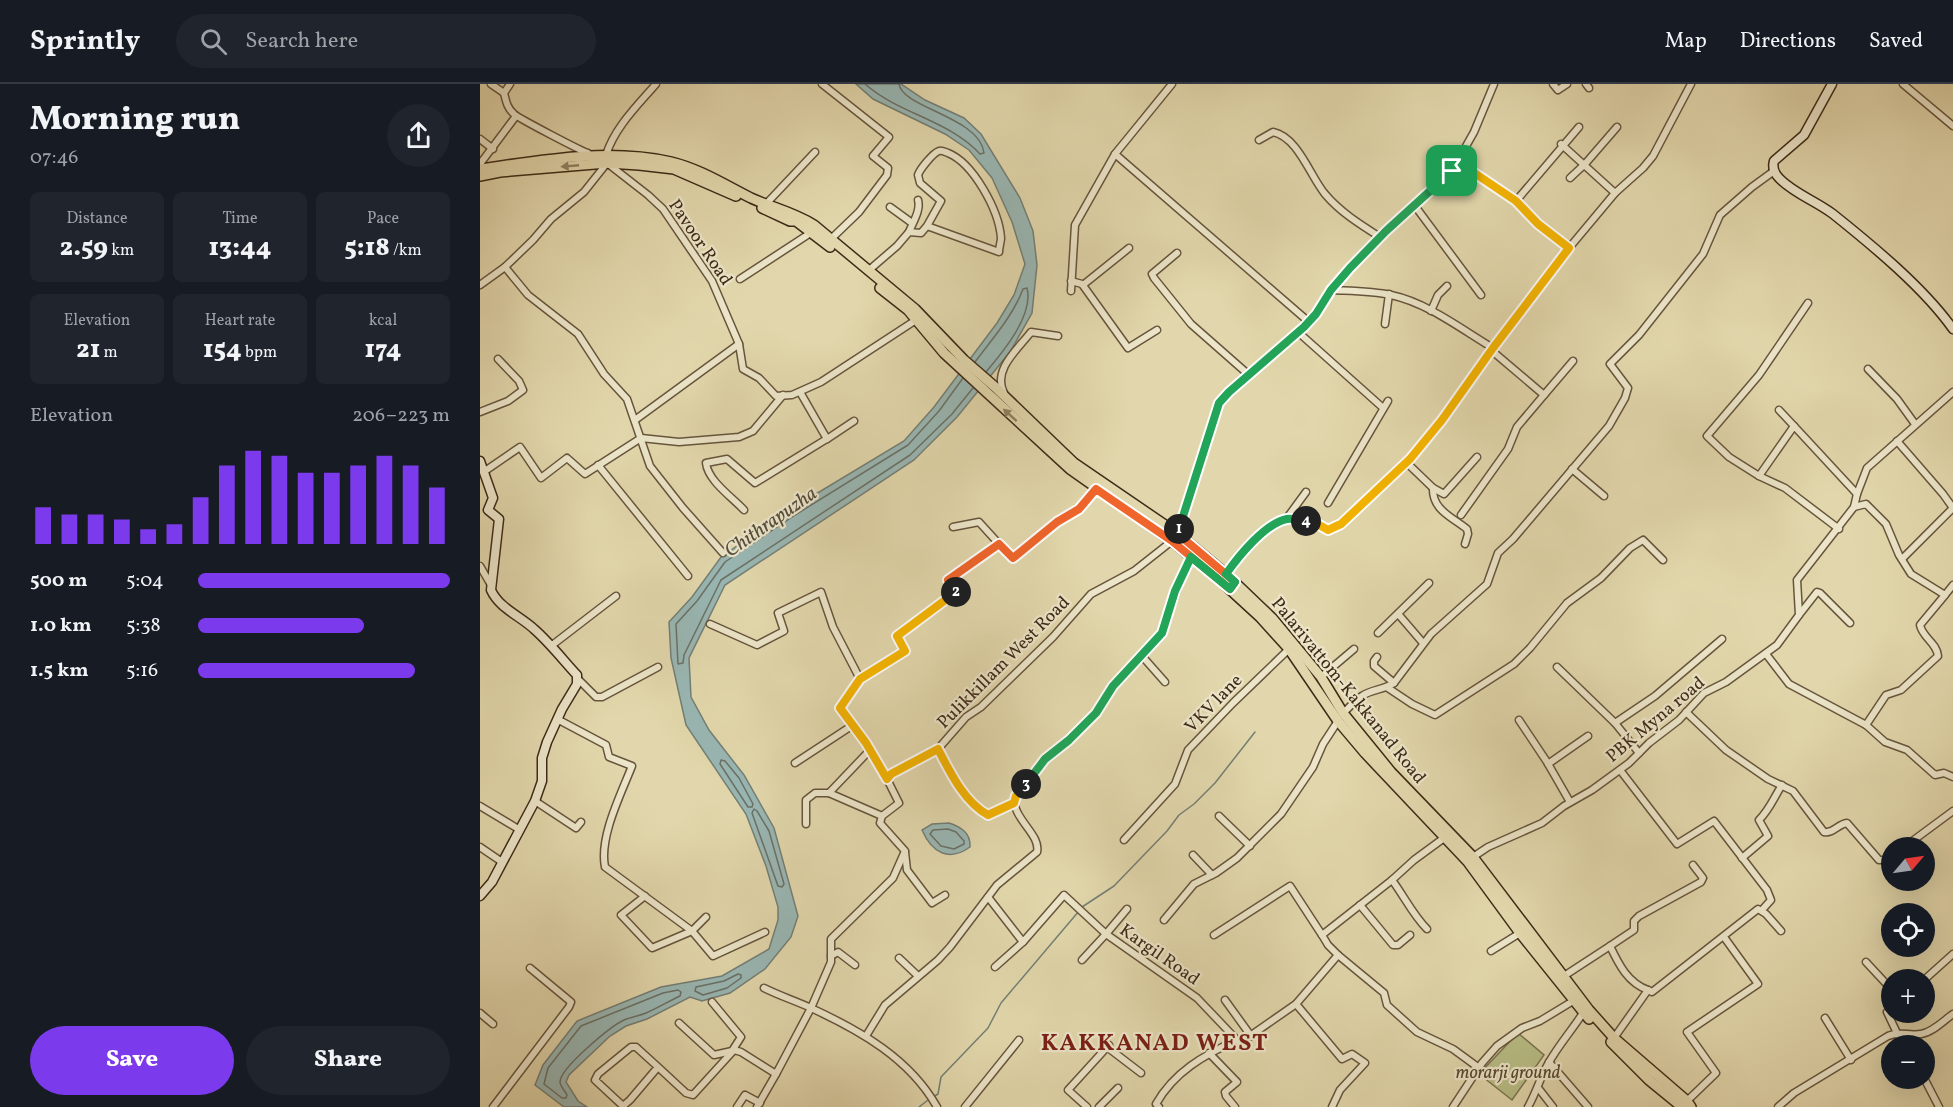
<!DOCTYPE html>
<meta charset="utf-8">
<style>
:root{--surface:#171b24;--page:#20242c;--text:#f1f3f6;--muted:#9ea1a6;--line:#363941;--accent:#7c3aed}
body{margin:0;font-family:Vollkorn,serif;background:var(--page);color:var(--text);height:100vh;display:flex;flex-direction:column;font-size:22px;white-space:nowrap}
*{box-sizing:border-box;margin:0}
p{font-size:20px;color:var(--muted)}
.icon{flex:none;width:33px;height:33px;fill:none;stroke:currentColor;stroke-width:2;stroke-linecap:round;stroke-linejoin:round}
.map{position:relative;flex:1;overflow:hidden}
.drawer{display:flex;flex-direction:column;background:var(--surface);width:480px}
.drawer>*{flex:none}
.needle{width:39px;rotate:61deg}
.tools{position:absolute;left:1401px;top:753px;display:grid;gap:12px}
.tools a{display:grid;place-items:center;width:54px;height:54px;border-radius:50%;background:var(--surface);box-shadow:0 6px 24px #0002;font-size:30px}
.pin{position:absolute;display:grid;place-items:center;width:51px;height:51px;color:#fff;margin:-26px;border-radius:12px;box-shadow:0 3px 9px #0006}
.km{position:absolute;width:30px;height:30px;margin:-15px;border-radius:50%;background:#222;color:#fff;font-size:16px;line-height:30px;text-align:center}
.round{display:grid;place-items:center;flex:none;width:63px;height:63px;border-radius:32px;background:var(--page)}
.headline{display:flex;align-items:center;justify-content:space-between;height:102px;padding:0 30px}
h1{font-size:33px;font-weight:800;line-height:45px}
.figures{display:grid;grid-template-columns:repeat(3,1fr);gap:9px;height:102px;padding:6px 30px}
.figures div{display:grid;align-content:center;border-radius:9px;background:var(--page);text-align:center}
.figures b{font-size:26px;font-weight:800}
.figures small{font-size:16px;font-weight:400}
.figures p{font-size:16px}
.chart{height:168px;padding:12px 30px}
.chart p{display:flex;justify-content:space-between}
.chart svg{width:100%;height:108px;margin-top:6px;stroke:var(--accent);stroke-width:6}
.cta{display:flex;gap:12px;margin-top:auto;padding:12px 30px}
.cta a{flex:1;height:69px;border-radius:36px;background:var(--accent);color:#fff;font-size:24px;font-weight:800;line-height:69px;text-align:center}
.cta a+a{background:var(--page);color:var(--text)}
ul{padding:0 30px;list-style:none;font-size:20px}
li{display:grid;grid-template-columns:96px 72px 1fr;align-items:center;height:45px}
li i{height:15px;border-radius:8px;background:var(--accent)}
header{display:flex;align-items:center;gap:36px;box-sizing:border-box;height:84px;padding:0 30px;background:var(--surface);border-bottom:2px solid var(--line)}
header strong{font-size:28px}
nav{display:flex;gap:33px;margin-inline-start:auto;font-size:21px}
.search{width:420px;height:54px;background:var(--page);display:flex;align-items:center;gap:15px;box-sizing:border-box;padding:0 21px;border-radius:33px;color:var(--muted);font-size:22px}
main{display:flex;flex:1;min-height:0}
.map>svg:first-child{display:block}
.green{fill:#b8bd86;stroke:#7a744e;stroke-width:1.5}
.water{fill:#99b7b4;stroke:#747f75;stroke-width:1.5}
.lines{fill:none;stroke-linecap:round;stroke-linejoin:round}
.shore{stroke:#6b7066;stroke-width:1.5}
.stream{stroke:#747f75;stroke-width:1.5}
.street-casing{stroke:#66553c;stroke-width:9}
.secondary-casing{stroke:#3d2a17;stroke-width:11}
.primary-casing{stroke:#3d2a17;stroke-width:12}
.street{stroke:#ece5c9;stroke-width:6}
.secondary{stroke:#ece5c9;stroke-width:8}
.primary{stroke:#e2d7ac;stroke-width:9}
.oneway{fill:#908062}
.split-1-casing{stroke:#fff;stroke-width:12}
.split-2-casing{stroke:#fff;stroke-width:12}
.split-3-casing{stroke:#fff;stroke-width:12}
.split-4-casing{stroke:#fff;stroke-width:12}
.split-5-casing{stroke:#fff;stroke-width:12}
.split-1{stroke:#22a559;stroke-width:8}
.split-2{stroke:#f0652b;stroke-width:8}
.split-3{stroke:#f5b400;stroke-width:8}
.split-4{stroke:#22a559;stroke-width:8}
.split-5{stroke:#f5b400;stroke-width:8}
.labels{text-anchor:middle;stroke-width:4.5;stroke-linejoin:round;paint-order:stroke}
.street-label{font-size:18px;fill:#3d2a17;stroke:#ece5c9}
.park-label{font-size:18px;font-style:italic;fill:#56472d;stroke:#ece5c9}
.water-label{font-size:20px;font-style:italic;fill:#544d3e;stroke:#ece5c9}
.district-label{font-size:24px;font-weight:bold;letter-spacing:1.5px;fill:#7a1f14;stroke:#ece5c9}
</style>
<header>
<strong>Sprintly</strong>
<div class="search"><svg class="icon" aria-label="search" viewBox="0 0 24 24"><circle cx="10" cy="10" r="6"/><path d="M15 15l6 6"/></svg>Search here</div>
<nav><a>Map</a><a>Directions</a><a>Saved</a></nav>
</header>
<main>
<section class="drawer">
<div class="headline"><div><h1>Morning run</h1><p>07:46</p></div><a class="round"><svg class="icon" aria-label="share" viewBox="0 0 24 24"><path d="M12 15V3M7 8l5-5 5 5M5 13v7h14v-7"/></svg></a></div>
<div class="figures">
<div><p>Distance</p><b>2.59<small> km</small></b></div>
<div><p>Time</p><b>13:44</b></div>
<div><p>Pace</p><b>5:18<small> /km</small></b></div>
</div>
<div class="figures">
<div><p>Elevation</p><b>21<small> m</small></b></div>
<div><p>Heart rate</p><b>154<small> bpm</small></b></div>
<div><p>kcal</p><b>174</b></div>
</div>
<div class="chart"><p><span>Elevation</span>206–223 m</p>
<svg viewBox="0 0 160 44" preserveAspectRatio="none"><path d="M5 44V29M15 44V32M25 44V32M35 44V34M45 44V38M55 44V36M65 44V25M75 44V12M85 44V6M95 44V8M105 44V15M115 44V15M125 44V12M135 44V8M145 44V12M155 44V21"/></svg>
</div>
<ul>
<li><b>500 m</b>5:04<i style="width:100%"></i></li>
<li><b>1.0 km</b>5:38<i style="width:66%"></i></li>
<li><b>1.5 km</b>5:16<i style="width:86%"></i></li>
</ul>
<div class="cta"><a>Save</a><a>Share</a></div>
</section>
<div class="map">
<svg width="1473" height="1023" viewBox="0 0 1473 1023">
<rect width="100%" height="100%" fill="#e2d7ac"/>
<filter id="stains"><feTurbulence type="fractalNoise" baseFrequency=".00333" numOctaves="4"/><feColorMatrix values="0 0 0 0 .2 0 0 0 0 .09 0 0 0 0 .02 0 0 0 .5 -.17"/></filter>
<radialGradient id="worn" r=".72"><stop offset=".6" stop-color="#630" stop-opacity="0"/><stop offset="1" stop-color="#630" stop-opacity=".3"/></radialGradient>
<!-- green -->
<polygon class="green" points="1038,949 1064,971 1032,1016 999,990"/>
<!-- water -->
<g class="water">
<polygon points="376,0 421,0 445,16 484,34 501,50 540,114 553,147 557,181 552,229 530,268 477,333 434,376 245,501 209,574 211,613 229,646 264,691 294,744 318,832 311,853 285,885 250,909 222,917 210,913 167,935 146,942 130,952 89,991 86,998 98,1017 107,1023 84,1023 55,1001 63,981 97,937 181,903 242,892 289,865 298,836 298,823 286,782 266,730 206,641 191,574 189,538 212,513 241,473 311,425 424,357 454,323 517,239 534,211 545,180 532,138 512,94 489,66 465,50 393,15"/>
<path d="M469,739C481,743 491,749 490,763C469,778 452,769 442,746L452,740Z"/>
</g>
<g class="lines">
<!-- shore -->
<g class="shore">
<path d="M385,0C419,30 469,36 500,70L504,69C500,33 422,24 419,0"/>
<path d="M495,278C512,255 533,232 543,205L547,204C554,231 523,268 506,288"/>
<polyline points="483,294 459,327 428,361 315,431 245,478 217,517 196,540 198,580 203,579 204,571 241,496 430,371 472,330 493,304"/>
<polygon points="241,676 245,677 259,694 273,720 272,723 268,723 240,680"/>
<polygon points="274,725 277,727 289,747 304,800 302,803 298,802 272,729"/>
<polygon points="468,745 476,748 484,757 484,760 474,765 461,762 450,750 453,746"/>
<polygon points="258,890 261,891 261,894 247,904 223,911 215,907 216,903 244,897"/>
<path d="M198,906L201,908L200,912C189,917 178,924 166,929C159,932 151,933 144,936C131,942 80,984 80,998C80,1002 85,1007 87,1011L86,1014H82L64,1000L68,984L101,942L183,909Z"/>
</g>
<!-- stream -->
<g class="stream">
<polyline points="602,823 634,802 687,747 699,731 714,720 735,699 775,648"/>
<polyline points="453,1013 458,1010 461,993 508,944 521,919 599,827"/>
<polyline points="439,1023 448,1016"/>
</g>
<!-- street casing -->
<g class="street-casing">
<g id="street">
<polyline points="11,0 24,9"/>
<path d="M30,0L24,9C26,17 27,24 34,30C38,34 103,68 108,69"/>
<polyline points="342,0 409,53 393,72 408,84 407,91 379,128 351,155"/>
<polyline points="1073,0 1078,6 1087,0"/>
<polyline points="1106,0 1109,4"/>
<polyline points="1423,0 1473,42"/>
<polyline points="0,55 13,65"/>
<path d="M779,56L793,48C818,53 830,92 845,110C860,128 881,141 900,153"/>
<polyline points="635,70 692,0"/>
<path d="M124,71H126C135,43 157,22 176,0"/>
<polyline points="978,78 1036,117 1058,140 1089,164"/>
<polyline points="0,80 36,32"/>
<polyline points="1090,94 1105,80 1137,43"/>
<polyline points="1135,109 1163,84 1173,72 1211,0"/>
<polyline points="1036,117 1099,43"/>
<polyline points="286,120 335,68"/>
<polyline points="935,122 1001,211"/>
<polyline points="410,123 432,139"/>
<path d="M429,148C433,138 441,126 438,116"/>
<polyline points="697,169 672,190 674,194 711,240 769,291"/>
<polyline points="25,183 48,211 98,250 124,290 147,315 170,382 203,424 243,469"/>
<path d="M388,187L417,162L429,148L441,149L447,142L519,168C519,163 521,158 521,154C519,126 493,79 468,69C465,68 462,66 459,67C453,69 440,85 438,91L440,99L461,117L447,142"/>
<polyline points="260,195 332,148"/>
<polyline points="591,197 602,200 648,264 677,246"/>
<polyline points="0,201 25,183 53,156 71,135 104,108 127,79 168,111 183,125 232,197 259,260 263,285 279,294 296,312 312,311 341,298 436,236"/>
<polyline points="603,201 649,164"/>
<path d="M851,206C870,207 892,207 911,211C948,219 981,245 1013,264"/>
<polyline points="591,207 595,141 635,70 829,238"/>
<polyline points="1328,219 1279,291 1227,352 1249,373 1279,392 1305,404 1359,445"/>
<polyline points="951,227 958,211 967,202"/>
<polyline points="905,240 909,210"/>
<polyline points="818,248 902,323"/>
<polyline points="1011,266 1064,311 1093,277"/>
<polyline points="1388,285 1417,315 1435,340"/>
<path d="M524,309C512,286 538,265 551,248L578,252"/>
<polyline points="1299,326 1314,342"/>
<polyline points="0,328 28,317 43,306 39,297 18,275"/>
<polyline points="155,336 259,260"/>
<polyline points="347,355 374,337"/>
<polyline points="1417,357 1463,410 1473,424"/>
<polyline points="926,378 953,404 964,410 997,373"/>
<polyline points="118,381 208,492"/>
<polyline points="1092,385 1124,412"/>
<polyline points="5,387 40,363 61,394 87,374 105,390 161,354 199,358 259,353 273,347 303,311"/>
<polyline points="1279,392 1314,342 1377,410"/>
<path d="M953,404C952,426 972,433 987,445L988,450L985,460"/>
<polyline points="848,419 908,317"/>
<polyline points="1374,423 1386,420 1406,440 1419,471 1431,490 1465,511 1473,501"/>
<path d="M264,426C252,413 228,397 226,379L247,375L275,399L345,356L347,355L320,308"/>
<polyline points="981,431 1028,365 1037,343 1064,311"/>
<polyline points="807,434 826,408"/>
<polyline points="698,450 739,319 749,308 824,243 836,230 851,206 870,184 906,147 972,87 994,48 1014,0"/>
<polyline points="519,460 533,474 577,438 599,425 616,405"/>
<polyline points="1422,475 1473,424"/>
<polyline points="0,482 11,501"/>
<path d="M746,490C758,473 787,437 808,435C821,433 836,439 848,446L861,440L930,375L962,336L1013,264L1079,176L1135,109L1081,60"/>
<polyline points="919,531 943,559"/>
<polyline points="1319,531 1337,508 1340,509 1370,539"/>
<polyline points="230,540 277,561 304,547 298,529 341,508 353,543 380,595 360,624 386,659 407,695"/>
<polyline points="898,549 949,499"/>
<polyline points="71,562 136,512"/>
<polyline points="1286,570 1309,600 1386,641 1405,658 1427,666 1455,691 1464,689 1473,693"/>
<polyline points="662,572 685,598"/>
<polyline points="897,573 894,577 894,582 914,599"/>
<polyline points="1077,583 1135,639 1159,669"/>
<polyline points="841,593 874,565"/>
<polyline points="98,595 116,613 122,613 178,583"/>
<polyline points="380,595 425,567 417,552 477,509 468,496 519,460 499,438 473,443"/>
<polyline points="908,604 932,620 955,631 1034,580 1050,564 1087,519 1121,494 1150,464 1163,456 1183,476"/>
<path d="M1206,628L1246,666L1288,695L1313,707L1344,748C1353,750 1358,740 1367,739L1399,776H1404L1412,772"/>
<path d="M863,629C869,624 875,616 882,612C892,605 904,606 914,599L951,550L1007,500L1018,469L1033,455L1129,342L1145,314L1148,304L1130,280L1159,251L1223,170L1240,131L1272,103L1294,87"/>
<path d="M77,635L126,661L129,673L152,682C141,710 119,753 125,783L212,847L226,833"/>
<polyline points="1039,636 1067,678 1090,718"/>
<polyline points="1135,639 1175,612 1242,555"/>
<path d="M1386,641L1406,611L1421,606L1458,572C1457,559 1442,553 1440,541L1465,511"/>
<path d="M458,665C468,684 488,725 509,731L534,719"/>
<polyline points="315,679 373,641"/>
<polyline points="1068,680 1108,652"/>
<polyline points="1140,686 1197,760 1234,737 1287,806 1291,816 1282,826"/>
<polyline points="349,709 390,666"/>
<polyline points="55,717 96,744 101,738"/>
<polyline points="0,722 40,746"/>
<polyline points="739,732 770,762"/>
<polyline points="326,740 326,716 335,709 349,709 402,732"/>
<polyline points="644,756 695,700 708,666 753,619 809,565"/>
<polyline points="0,763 22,778"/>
<polyline points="1423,764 1473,727"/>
<polyline points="425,768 427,786 452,819 465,811"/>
<polyline points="713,771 732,791"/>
<polyline points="993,773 1008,763 1062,739 1084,722 1112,706 1149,679 1169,659 1199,636 1224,609 1246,598 1297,561 1319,531 1317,496 1374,423 1377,410 1387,384 1473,308"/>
<path d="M1262,774L1288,752L1279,736C1290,725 1293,715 1302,701"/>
<path d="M912,796C924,812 933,831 947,845"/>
<polyline points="165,812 141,831 172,864 212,847 233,872 285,848"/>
<polyline points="508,813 543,858 584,811 626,850 717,914 757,956"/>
<polyline points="880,821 913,861 918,861 930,851"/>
<polyline points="684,836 714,800 736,789 757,774 801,730 833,683 843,660 858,637"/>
<polyline points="734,851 810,802 842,851"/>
<polyline points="1011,867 1040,849"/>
<polyline points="858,871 904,909 907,921 937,948 973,965 999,984"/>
<polyline points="351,872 358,868 375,881"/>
<polyline points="419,874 438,892"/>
<polyline points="602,876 626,850 647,825"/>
<polyline points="1386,878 1412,906"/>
<polyline points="515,883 543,858"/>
<polyline points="1084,892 1130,862"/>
<polyline points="1444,896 1473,870"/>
<path d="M284,904C300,912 316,917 331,924C381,947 430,975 457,1023"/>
<path d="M1168,906C1148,899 1139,881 1130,862L1154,846V837L1159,832L1221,798L1223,794L1213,781"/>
<polyline points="745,916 771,952"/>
<polyline points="816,920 862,975 872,970 885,979 860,1006 852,1023"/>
<polyline points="1412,925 1407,928 1417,949 1426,962"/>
<polyline points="0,929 13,940"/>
<polyline points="1345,934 1371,976"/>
<polyline points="199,939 234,971 252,967 261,953 232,918"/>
<path d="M386,952L405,921L458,876L470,863L517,801L557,768C561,751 534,736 534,715L565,675L589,656L610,636L633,602L682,549L703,488L711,473"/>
<polyline points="1134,954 1168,906 1172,908 1278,825 1286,830 1301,847"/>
<polyline points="627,963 661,989"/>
<polyline points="729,969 757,998 745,1008 746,1012 755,1023"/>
<polyline points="1069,978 1108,1023"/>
<polyline points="178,983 156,963 151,963 118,990 115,996 143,1022 150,1016 178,983 206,1009 213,1011 254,966 261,968 296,990 331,924 351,878 351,855 413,794 425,767 400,739 402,732 419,719 407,695 409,692 458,665 486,633 501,623 573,553 611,510 654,487 692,457"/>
<polyline points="1444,994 1459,1023"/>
<polyline points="1059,1005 1073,1023"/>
<polyline points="1207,1017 1236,989 1207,948 1278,900 1244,853"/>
<polyline points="13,1023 89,923 91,918 50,884"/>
<polyline points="257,1023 265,1011 280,1019"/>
<polyline points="277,1023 296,990"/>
<polyline points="485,1023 539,956"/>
<polyline points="607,1023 588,1006 629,961"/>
<polyline points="619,1023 638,1004"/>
<path d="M679,1023L676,1020C694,988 724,971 757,956L760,959L816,920L858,871L848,861L842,851L912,796L934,776L964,754"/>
<polyline points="973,1023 1002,979 1017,962 1042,944 1060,937 1093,917"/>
<path d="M1048,1023C1056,1009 1060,994 1068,980C1078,962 1092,946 1103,929"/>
<path d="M1298,1023L1314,1009L1408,952C1420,947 1428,952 1441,950C1453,948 1463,937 1473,930"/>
</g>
</g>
<!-- secondary casing -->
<g class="secondary-casing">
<g id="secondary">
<path d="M1352,0L1324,51L1294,77C1292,84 1294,89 1299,94C1313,109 1336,117 1353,130C1393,162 1444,204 1473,245"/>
<path d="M0,377L13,414L8,426L19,435L11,506C19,524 40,532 54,545C70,559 83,576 97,591V600L82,625L67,658L62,674V697L55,717L12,798L0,812"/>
</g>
</g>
<!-- primary casing -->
<g class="primary-casing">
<g id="primary">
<path d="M0,85C63,76 128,64 191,78C220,85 245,101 271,114C293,124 313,128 334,141L435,225L484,276L515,303L594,379L698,450L746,490L793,535L841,593L863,629L911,688L993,773L1109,926L1134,954L1207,1017L1211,1023"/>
<polyline points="0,92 20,88 127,79 159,81 194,85 256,112"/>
<polyline points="282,124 310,137 316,137 350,163"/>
<polyline points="400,204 428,226 464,269 590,385 692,457 744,500 780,533 809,565 858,637 885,669 988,778 1040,849 1109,935"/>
<polyline points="1131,958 1169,996 1202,1023"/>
</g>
</g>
<!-- street -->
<use href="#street" class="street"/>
<!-- secondary -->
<use href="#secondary" class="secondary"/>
<!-- primary -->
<use href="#primary" class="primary"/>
</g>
<!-- one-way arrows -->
<defs><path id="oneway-solid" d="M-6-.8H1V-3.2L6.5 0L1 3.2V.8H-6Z" transform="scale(1.5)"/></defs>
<g class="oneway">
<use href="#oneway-solid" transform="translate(90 82) rotate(175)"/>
<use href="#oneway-solid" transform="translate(530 331) rotate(-138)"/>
</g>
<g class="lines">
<!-- split-1 casing -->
<g class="split-1-casing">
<polyline id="split-1" points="699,445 739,319 749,308 824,243 836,230 851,206 870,184 906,147 972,87"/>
</g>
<!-- split-2 casing -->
<g class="split-2-casing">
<polyline id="split-2" points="476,508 468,496 519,460 533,474 577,438 599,425 616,405 692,457 750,505 755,498 698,450 699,445"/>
</g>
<!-- split-3 casing -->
<g class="split-3-casing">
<path id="split-3" d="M476,508L417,552L425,567L380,595L360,624L386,659L407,695L411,690L458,665C470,688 484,718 508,731L534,719L536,712L546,700"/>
</g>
<!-- split-4 casing -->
<g class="split-4-casing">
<path id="split-4" d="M546,700L565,675L589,656L616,629L633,602L682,549L695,507L711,473L750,505L755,498L746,490C758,473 785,439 807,435C812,434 820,436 826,437"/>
</g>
<!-- split-5 casing -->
<g class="split-5-casing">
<polyline id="split-5" points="826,437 834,438 848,446 861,440 930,375 962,336 1013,264 1089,164 1058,140 1036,117 978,78 972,87"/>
</g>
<!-- split-1 -->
<use href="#split-1" class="split-1"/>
<!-- split-2 -->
<use href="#split-2" class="split-2"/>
<!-- split-3 -->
<use href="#split-3" class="split-3"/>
<!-- split-4 -->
<use href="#split-4" class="split-4"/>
<!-- split-5 -->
<use href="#split-5" class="split-5"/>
</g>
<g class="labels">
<!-- street labels -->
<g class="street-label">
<text transform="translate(221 158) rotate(56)" y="6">Pavoor Road</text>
<text transform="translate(523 578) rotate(-45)" y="6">Pulikkillam West Road</text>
<text transform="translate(869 606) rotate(51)" y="6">Palarivattom-Kakkanad Road</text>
<text transform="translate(733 619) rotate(-46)" y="6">VKV lane</text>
<text transform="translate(1175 635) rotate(-40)" y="6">PBK Myna road</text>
<text transform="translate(680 870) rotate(35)" y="6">Kargil Road</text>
</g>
<!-- park labels -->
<g class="park-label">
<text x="1028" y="994">morarji ground</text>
</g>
<!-- water labels -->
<g class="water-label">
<text transform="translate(290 437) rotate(-35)" y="7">Chithrapuzha</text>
</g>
<!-- district labels -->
<g class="district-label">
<text x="675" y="966">KAKKANAD WEST</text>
</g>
</g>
<rect width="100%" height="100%" filter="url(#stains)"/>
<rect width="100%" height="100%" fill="url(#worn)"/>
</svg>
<div class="tools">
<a><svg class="needle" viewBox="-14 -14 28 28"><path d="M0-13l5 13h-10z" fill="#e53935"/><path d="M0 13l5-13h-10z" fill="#9ea1a6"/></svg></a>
<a><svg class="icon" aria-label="locate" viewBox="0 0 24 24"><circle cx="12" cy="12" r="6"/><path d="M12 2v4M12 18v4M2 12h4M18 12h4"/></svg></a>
<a>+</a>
<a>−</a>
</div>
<div class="pin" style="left:972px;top:87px;background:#1e9e55"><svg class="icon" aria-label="arrive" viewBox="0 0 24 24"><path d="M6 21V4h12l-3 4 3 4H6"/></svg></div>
<b class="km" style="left:699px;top:445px">1</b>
<b class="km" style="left:476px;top:508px">2</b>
<b class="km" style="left:546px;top:700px">3</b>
<b class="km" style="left:826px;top:437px">4</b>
</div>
</main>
